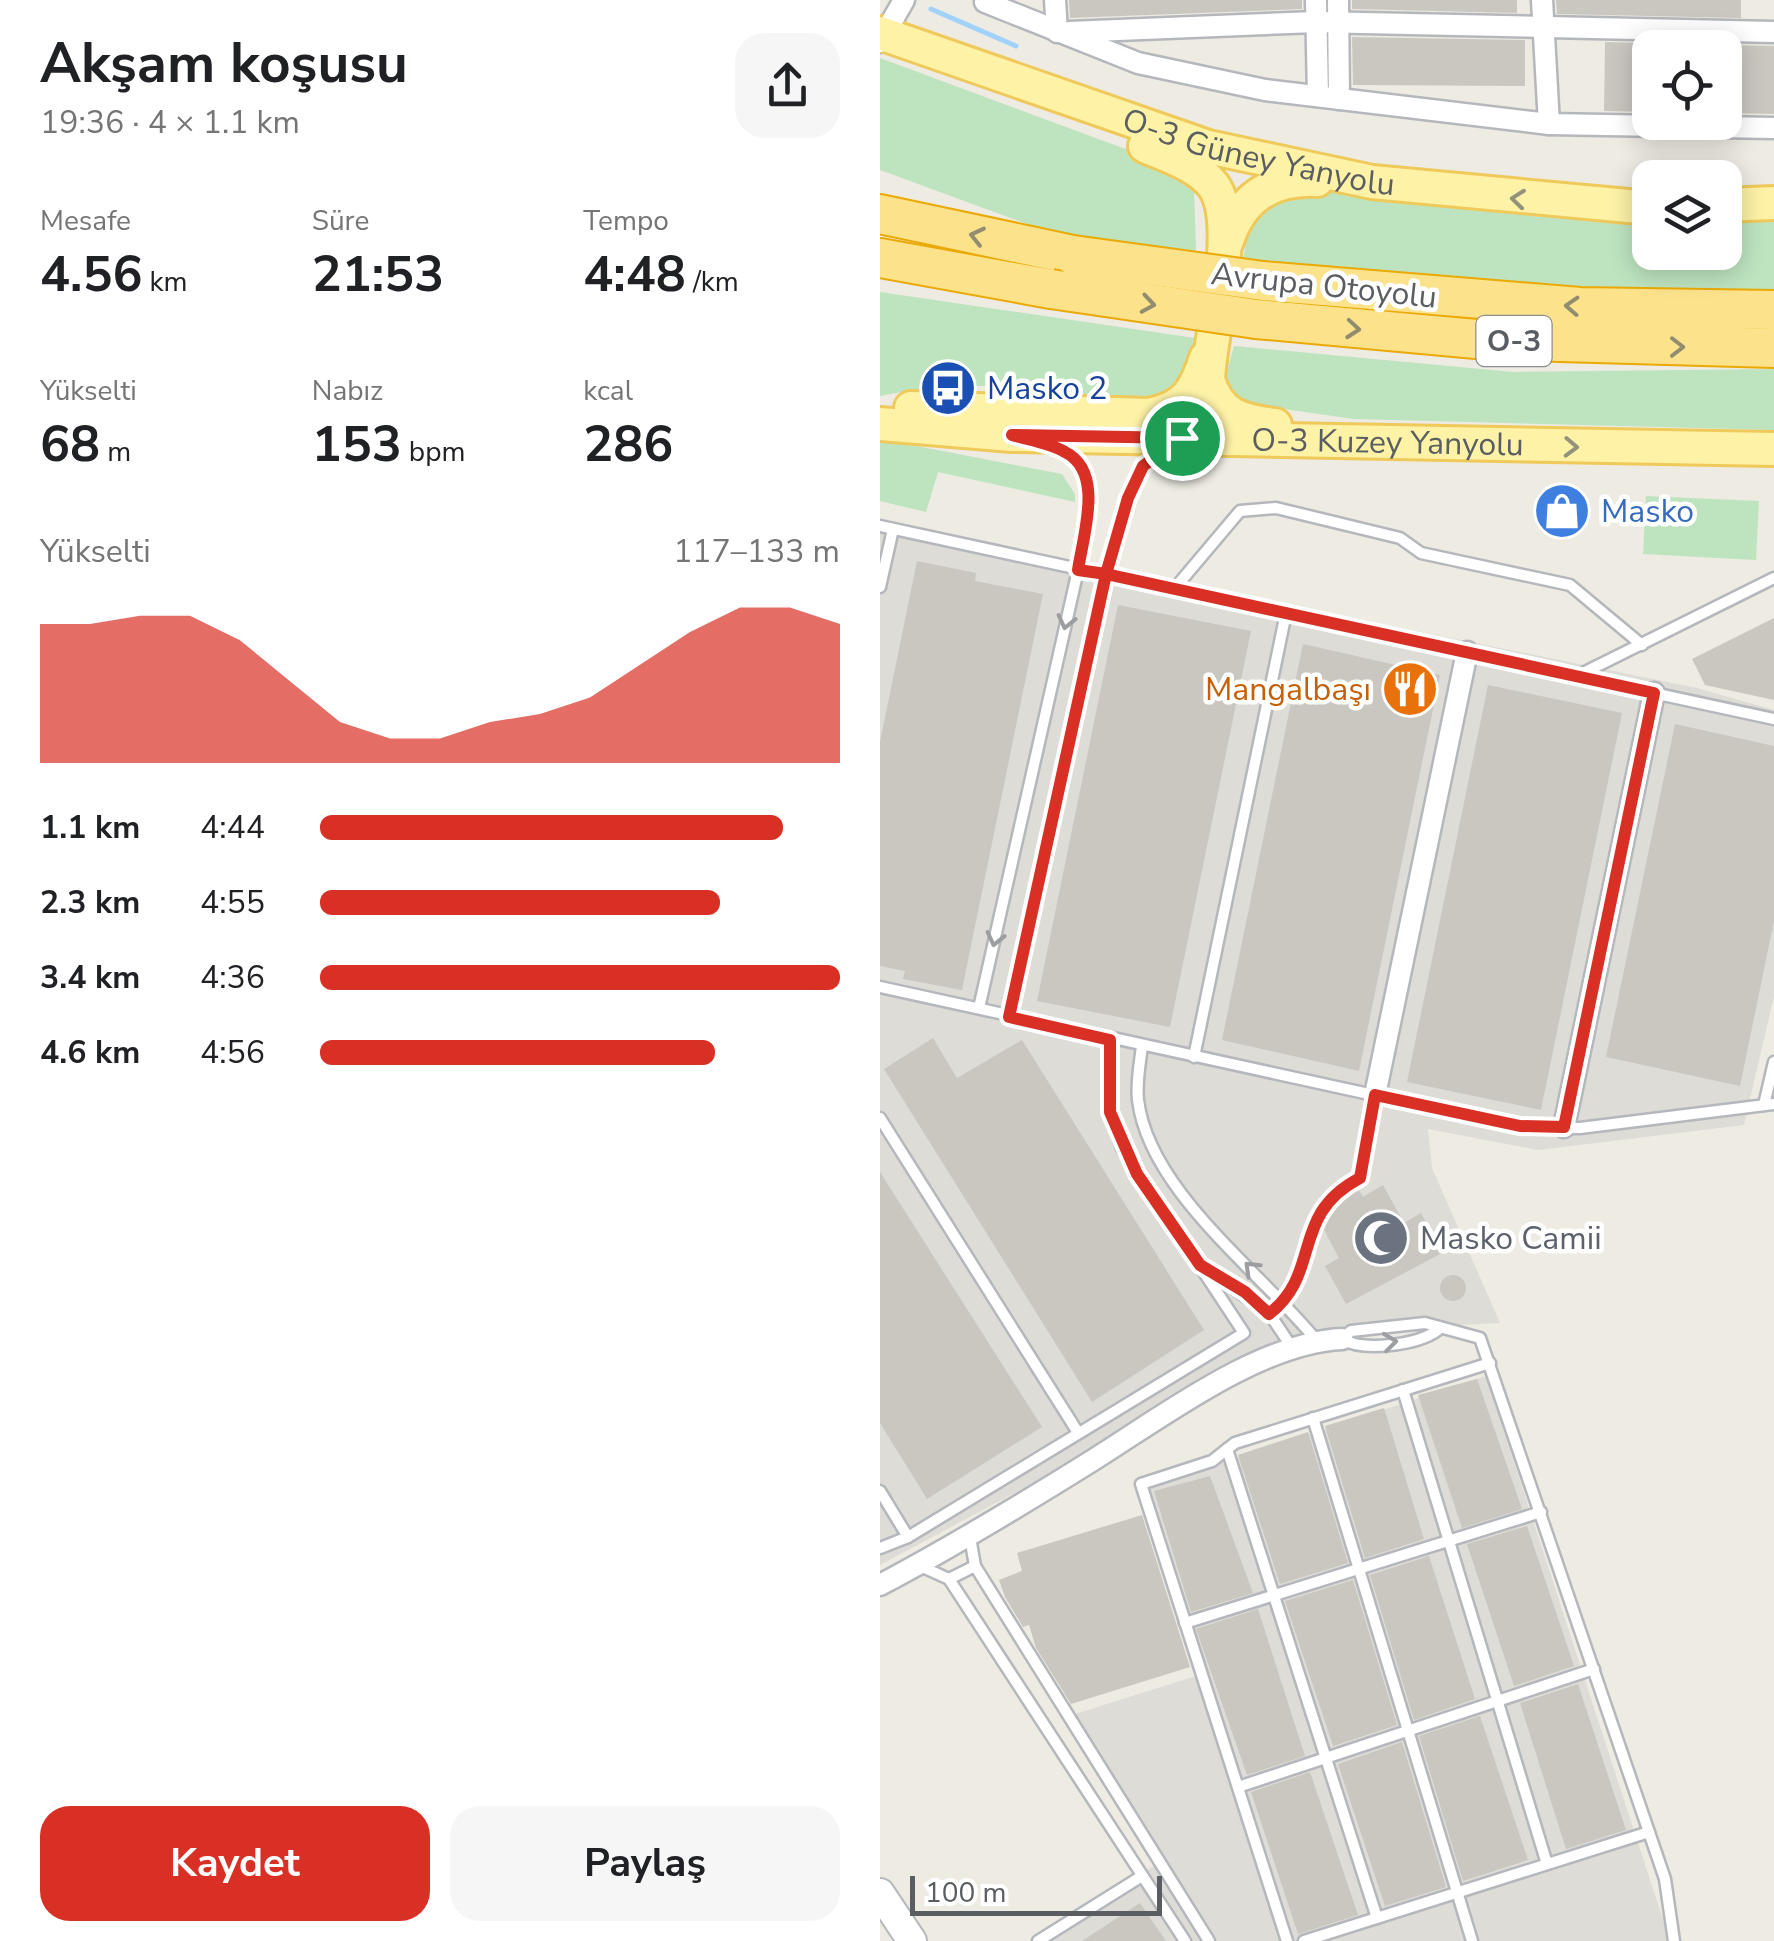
<!DOCTYPE html>
<html lang="tr">
<meta charset="utf-8">
<style>
:root{--surface:#fff;--page:#f6f6f6;--text:#202124;--muted:#757577;--accent:#d93025}
body{margin:0;font-family:"Nunito Sans",sans-serif;background:var(--page);color:var(--text);height:100vh;display:flex;flex-direction:column;font-size:38px;white-space:nowrap}
*{box-sizing:border-box;margin:0}
p{font-size:32px;color:var(--muted)}
.icon{flex:none;width:55px;height:55px;fill:none;stroke:currentColor;stroke-width:2;stroke-linecap:round;stroke-linejoin:round}
.map{position:relative;flex:1;overflow:hidden}
.side{display:flex;flex-direction:column;background:var(--surface);width:880px}
.side>*{flex:none}
.fabs{position:absolute;left:752px;top:30px;display:grid;gap:20px}
.fabs a{display:grid;place-items:center;width:110px;height:110px;border-radius:20px;background:var(--surface);box-shadow:0 5px 25px #0003;font-size:50px}
.scale{position:absolute;left:30px;bottom:25px;width:252px;box-sizing:border-box;padding-left:10px;border:5px solid #5a5e62;border-top:0;font-size:28px;line-height:35px;white-space:nowrap;color:#5a5e62;-webkit-text-stroke:8px #fff;paint-order:stroke}
.pin{position:absolute;display:grid;place-items:center;width:85px;height:85px;color:#fff;margin:-42px;border:5px solid #fff;border-radius:50%;box-shadow:0 2px 10px #0007}
.round{display:grid;place-items:center;flex:none;width:105px;height:105px;border-radius:30px;background:var(--page)}
.overview{display:flex;align-items:center;justify-content:space-between;height:170px;padding:0 40px}
h1{font-size:55px;font-weight:700;line-height:75px}
.metrics{display:grid;grid-template-columns:repeat(3,1fr);gap:15px;height:170px;padding:10px 40px}
.metrics div{display:grid;align-content:center}
.metrics b{font-size:50px;font-weight:700}
.metrics small{font-size:28px;font-weight:400}
.metrics p{font-size:28px}
.chart{height:280px;padding:20px 40px}
.chart p{display:flex;justify-content:space-between}
.chart svg{width:100%;height:180px;margin-top:10px;fill:var(--accent);opacity:.7}
.button{display:flex;gap:20px;margin-top:auto;padding:20px 40px}
.button a{flex:1;height:115px;border-radius:30px;background:var(--accent);color:#fff;font-size:40px;font-weight:700;line-height:115px;text-align:center}
.button a+a{background:var(--page);color:var(--text)}
ul{padding:0 40px;list-style:none;font-size:32px}
li{display:grid;grid-template-columns:160px 120px 1fr;align-items:center;height:75px}
li i{height:25px;border-radius:12px;background:var(--accent)}
main{display:flex;flex:1;min-height:0}
.map>svg:first-child{display:block}
.industrial{fill:#dedcd6}
.green{fill:#bee4bf}
.lines{fill:none;stroke-linecap:round;stroke-linejoin:round}
.stream{stroke:#a1d2fd;stroke-width:5}
.building{fill:#cac7c1}
.lane-casing{stroke:#b4b7bc;stroke-width:15}
.street-casing{stroke:#b4b7bc;stroke-width:25}
.secondary-casing{stroke:#b5b8be;stroke-width:32}
.primary-casing{stroke:#efc959;stroke-width:38}
.highway-casing{stroke:#eaa904;stroke-width:42}
.lane{stroke:#fff;stroke-width:10}
.street{stroke:#fff;stroke-width:20}
.secondary{stroke:#fff;stroke-width:28}
.primary{stroke:#fdf2a6;stroke-width:32}
.highway{stroke:#fbe28b;stroke-width:38}
.highway-bridge-casing{stroke:#eaa904;stroke-width:42;stroke-linecap:butt}
.highway-bridge{stroke:#fbe28b;stroke-width:38}
.oneway{stroke:#93927a}
.oneway2{stroke:#928c70}
.oneway3{stroke:#9c9ea1}
.route-casing{stroke:#fff;stroke-width:20}
.route{stroke:#d93025;stroke-width:12}
.labels{text-anchor:middle;stroke-width:9;stroke-linejoin:round;paint-order:stroke}
.shield{fill:#fff;stroke:#8c8e91;stroke-width:2.5}
.shield-label{font-size:30px;font-weight:bold;fill:#5a5e62}
.street-label{font-size:32px;fill:#5a5e62;stroke:#fff}
.transit-label{font-size:32px;fill:#164399;stroke:#fff;text-anchor:start}
.shop-label{font-size:32px;fill:#366cbe;stroke:#fff;text-anchor:start}
.food-label{font-size:32px;fill:#c56008;stroke:#fff;text-anchor:end}
.worship-label{font-size:32px;fill:#5b616d;stroke:#fff;text-anchor:start}
</style>
<main>
<section class="side">
<div class="overview"><div><h1>Akşam koşusu</h1><p>19:36 · 4 × 1.1 km</p></div><a class="round"><svg class="icon" aria-label="share" viewBox="0 0 24 24"><path d="M12 15V3M7 8l5-5 5 5M5 13v7h14v-7"/></svg></a></div>
<div class="metrics">
<div><p>Mesafe</p><b>4.56<small> km</small></b></div>
<div><p>Süre</p><b>21:53</b></div>
<div><p>Tempo</p><b>4:48<small> /km</small></b></div>
</div>
<div class="metrics">
<div><p>Yükselti</p><b>68<small> m</small></b></div>
<div><p>Nabız</p><b>153<small> bpm</small></b></div>
<div><p>kcal</p><b>286</b></div>
</div>
<div class="chart"><p><span>Yükselti</span>117–133 m</p>
<svg viewBox="0 0 160 44" preserveAspectRatio="none"><path d="M0 44V10L10 10L20 8L30 8L40 14L50 24L60 34L70 38L80 38L90 34L100 32L110 28L120 20L130 12L140 6L150 6L160 10V44z"/></svg>
</div>
<ul>
<li><b>1.1 km</b>4:44<i style="width:89%"></i></li>
<li><b>2.3 km</b>4:55<i style="width:77%"></i></li>
<li><b>3.4 km</b>4:36<i style="width:100%"></i></li>
<li><b>4.6 km</b>4:56<i style="width:76%"></i></li>
</ul>
<div class="button"><a>Kaydet</a><a>Paylaş</a></div>
</section>
<div class="map">
<svg width="894" height="1941" viewBox="0 0 894 1941">
<rect width="100%" height="100%" fill="#edebe2"/>
<!-- industrial -->
<g class="industrial">
<polygon points="0,522 817,688 894,710 894,996 864,1125 658,1150 548,1129 552,1168 620,1323 435,1332 0,1565"/>
<polygon points="606,1376 790,1941 162,1941 284,1859 195,1714 319,1675 261,1490"/>
</g>
<!-- green -->
<g class="green">
<polygon points="0,58 259,154 314,187 316,251 174,234 0,170"/>
<path d="M468,191L653,216L770,222V252H845V220L894,218V293C716,297 540,279 363,260L369,227L411,192Z"/>
<path d="M0,292L315,338C307,365 298,393 267,402C232,412 194,397 161,391C109,382 51,386 0,396Z"/>
<polygon points="354,346 633,372 894,369 894,430 474,419 361,403 345,378"/>
<polygon points="0,439 182,474 195,494 195,502 58,472 46,512 0,501"/>
<polygon points="766,496 879,501 876,560 763,554"/>
</g>
<g class="lines">
<!-- stream -->
<polyline class="stream" points="51,9 136,46"/>
</g>
<!-- building -->
<g class="building">
<polygon points="189,0 422,0 422,9 190,18"/>
<polygon points="472,0 637,0 637,13 472,9"/>
<polygon points="676,0 861,0 861,18 677,14"/>
<polygon points="472,37 645,40 645,86 473,85"/>
<polygon points="725,42 894,46 894,114 845,113 845,48 770,48 770,112 724,111"/>
<polygon points="37,561 96,573 95,581 163,594 82,990 23,979 25,971 0,966 0,742"/>
<polygon points="238,605 371,631 290,1027 157,1001"/>
<polygon points="894,618 894,700 825,685 812,659"/>
<polygon points="423,644 560,675 479,1071 342,1040"/>
<polygon points="608,685 742,713 661,1110 527,1082"/>
<polygon points="795,724 894,746 894,921 860,1086 726,1057"/>
<polygon points="53,1038 77,1078 142,1040 324,1330 212,1402 4,1069"/>
<polygon points="0,1172 162,1427 47,1499 0,1423"/>
<polygon points="503,1185 524,1223 541,1213 562,1253 466,1304 445,1266 459,1258 443,1228 463,1199 478,1189 483,1197"/>
<circle cx="573" cy="1288" r="13"/>
<polygon points="597,1379 642,1509 582,1528 538,1395"/>
<polygon points="504,1408 544,1539 485,1558 445,1426"/>
<polygon points="428,1432 468,1563 400,1584 358,1455"/>
<polygon points="330,1476 373,1593 311,1612 274,1491"/>
<polygon points="262,1515 310,1667 191,1704 156,1648 149,1625 143,1627 125,1597 119,1580 142,1571 137,1553"/>
<polygon points="647,1526 694,1666 634,1686 587,1544"/>
<polygon points="549,1556 595,1699 534,1720 490,1575"/>
<polygon points="473,1580 517,1725 453,1746 405,1601"/>
<polygon points="378,1609 425,1756 367,1775 316,1629"/>
<polygon points="698,1684 746,1830 686,1849 640,1703"/>
<polygon points="600,1716 648,1860 583,1881 539,1736"/>
<polygon points="522,1742 566,1887 505,1906 458,1764"/>
<polygon points="430,1772 478,1915 418,1934 371,1792"/>
<polygon points="260,1903 286,1941 202,1941"/>
</g>
<g class="lines">
<!-- lane casing -->
<g class="lane-casing">
<g id="lane">
<polyline points="0,526 894,719"/>
<polyline points="0,587 13,529"/>
<polyline points="295,588 360,511 396,508 520,538 541,553 690,585 762,645"/>
<polyline points="697,676 894,578"/>
<polyline points="0,987 640,1127 700,1128 894,1104"/>
<path d="M99,1008L198,570C204,531 227,465 176,449"/>
<polyline points="129,1017 226,574 248,498 263,466 288,447"/>
<path d="M262,1046C260,1063 256,1082 258,1100C269,1191 381,1272 436,1340"/>
<polyline points="314,1057 406,613"/>
<polyline points="884,1105 894,1062"/>
<polyline points="0,1118 197,1431"/>
<polyline points="325,1268 389,1313 413,1349"/>
<path d="M389,1313C443,1272 409,1215 479,1178L495,1095"/>
<path d="M558,1330C538,1345 483,1352 462,1339L471,1331L545,1323L600,1338L785,1879L794,1941"/>
<polyline points="523,1390 667,1864"/>
<polyline points="433,1418 592,1941"/>
<polyline points="347,1449 497,1918"/>
<polyline points="0,1491 28,1537"/>
<polyline points="90,1537 95,1566"/>
<polyline points="0,1548 28,1537 364,1333 242,1148 230,1112 229,1040"/>
<polyline points="38,1565 69,1579"/>
<polyline points="305,1623 661,1512"/>
<polyline points="358,1787 714,1669"/>
<polyline points="158,1941 262,1876"/>
<polyline points="305,1941 69,1579 95,1566 329,1941"/>
<polyline points="407,1941 261,1484 332,1461 355,1443 610,1363"/>
<polyline points="424,1941 769,1832"/>
</g>
</g>
<!-- street casing -->
<g class="street-casing">
<g id="street">
<polyline points="175,0 177,32"/>
<polyline points="436,0 438,96"/>
<polyline points="458,0 459,99"/>
<polyline points="662,0 669,124"/>
<polyline points="105,2 258,63 385,90 669,124 894,128"/>
<polyline points="189,32 436,22 894,32"/>
<polyline points="0,42 24,0"/>
<polyline points="495,1095 587,652"/>
<polyline points="684,1127 774,693"/>
<path d="M0,1585C72,1547 141,1505 210,1462C281,1418 378,1343 462,1339"/>
</g>
</g>
<!-- secondary casing -->
<g class="secondary-casing">
<polyline id="secondary" points="0,1893 32,1941"/>
</g>
<!-- primary casing -->
<g class="primary-casing">
<g id="primary">
<path id="s1" d="M0,33L328,147L492,182L770,208"/>
<path d="M265,146C288,156 317,165 333,185C361,223 330,333 328,379C338,415 361,421 395,425"/>
<polyline points="845,205 894,203"/>
<path d="M347,241C361,197 392,178 437,180"/>
<path d="M31,408L269,415C305,408 315,392 326,358"/>
<path id="s2" d="M0,424L132,435L894,449"/>
</g>
</g>
<!-- highway casing -->
<g class="highway-casing">
<g id="highway">
<polyline points="0,214 193,255"/>
<polyline points="0,258 171,289"/>
<polyline points="383,281 700,307 894,310"/>
<polyline points="376,319 607,340 894,348"/>
</g>
</g>
<!-- lane -->
<use href="#lane" class="lane"/>
<!-- street -->
<use href="#street" class="street"/>
<!-- secondary -->
<use href="#secondary" class="secondary"/>
<!-- primary -->
<use href="#primary" class="primary"/>
<!-- highway -->
<use href="#highway" class="highway"/>
<!-- highway-bridge casing -->
<g class="highway-bridge-casing">
<g id="highway-bridge">
<polyline points="193,255 383,281"/>
<polyline points="171,289 376,319"/>
</g>
</g>
<!-- highway-bridge -->
<use href="#highway-bridge" class="highway-bridge"/>
</g>
<!-- one-way arrows -->
<defs><path id="oneway-chevron" d="M-2-3.5L2.5 0L-2 3.5" fill="none" stroke-width="1.6" stroke-linecap="round" stroke-linejoin="round" transform="scale(2.5)"/></defs>
<g class="oneway">
<use href="#oneway-chevron" transform="translate(638 199) rotate(-174)"/>
<use href="#oneway-chevron" transform="translate(691 447) rotate(2)"/>
</g>
<g class="oneway2">
<use href="#oneway-chevron" transform="translate(97 236) rotate(-167)"/>
<use href="#oneway-chevron" transform="translate(268 304) rotate(9)"/>
<use href="#oneway-chevron" transform="translate(692 306) rotate(-177)"/>
<use href="#oneway-chevron" transform="translate(473 329) rotate(5)"/>
<use href="#oneway-chevron" transform="translate(797 347)"/>
</g>
<g class="oneway3">
<use href="#oneway-chevron" transform="translate(186 622) rotate(103)"/>
<use href="#oneway-chevron" transform="translate(115 939) rotate(103)"/>
<use href="#oneway-chevron" transform="translate(371 1268) rotate(-136)"/>
<use href="#oneway-chevron" transform="translate(510 1342) rotate(-7)"/>
</g>
<g class="lines">
<!-- route casing -->
<g class="route-casing">
<path id="route" d="M302,438L263,466L248,498L226,574L129,1017L230,1040V1112L257,1174L320,1265L365,1292L389,1314C443,1272 409,1215 480,1178L495,1095L640,1126L684,1127L774,693L226,574L198,570C203,535 225,472 185,452C170,443 149,440 132,435L302,438"/>
</g>
<!-- route -->
<use href="#route" class="route"/>
</g>
<!-- icons -->
<defs>
<g id="bus-disc" transform="scale(2.875)"><circle r="9.5" fill="#1a4fb4" stroke="#fff"/><path d="M-5-6H5V4H4V6H2V4H-2V6H-4V4H-5ZM-3.5-4V0h7V-4ZM-3.5 1.2v1.5H-2V1.2ZM2 1.2v1.5H3.5V1.2Z" fill="#fff"/></g>
<g id="shop-disc" transform="scale(2.875)"><circle r="9.5" fill="#3f7fe0" stroke="#fff"/><path d="M-5-2.5h2.3a2.7 3.5 0 0 1 5.4 0H5L5.5 6h-11ZM-1.5-2.5h3a1.5 2.3 0 0 0-3 0Z" fill="#fff"/></g>
<g id="restaurant-disc" transform="scale(2.875)"><circle r="9.5" fill="#e8710a" stroke="#fff"/><path d="M-5-6h1v4h1v-4h1v4h1v-4h1v5L-1.5 .5V6h-2V.5L-5-1ZM5-6V6H3V1.5H1.5Q1.5-4 5-6Z" fill="#fff"/></g>
<g id="mosque-disc" transform="scale(2.875)"><circle r="9.5" fill="#6b7280" stroke="#fff"/><path d="M3.5-4.9A6 6 0 1 0 3.5 4.9A5 5 0 1 1 3.5-4.9Z" fill="#fff"/></g>
</defs>
<g fill-rule="evenodd">
<use href="#bus-disc" x="68" y="388"/>
<use href="#shop-disc" x="682" y="511"/>
<use href="#restaurant-disc" x="530" y="689"/>
<use href="#mosque-disc" x="501" y="1238"/>
</g>
<g class="labels">
<!-- shield labels -->
<rect class="shield" x="596.5" y="316" width="75" height="50" rx="8"/>
<g class="shield-label">
<text x="634" y="351">O-3</text>
</g>
<!-- street labels -->
<g class="street-label">
<text dy="11" stroke="none"><textPath href="#s1" startOffset="398">O-3 Güney Yanyolu</textPath></text>
<text transform="translate(444 285) rotate(6)" y="11">Avrupa Otoyolu</text>
<text dy="11" stroke="none"><textPath href="#s2" startOffset="508">O-3 Kuzey Yanyolu</textPath></text>
</g>
<!-- transit labels -->
<g class="transit-label">
<text x="107" y="399">Masko 2</text>
</g>
<!-- shop labels -->
<g class="shop-label">
<text x="721" y="522">Masko</text>
</g>
<!-- food labels -->
<g class="food-label">
<text x="491" y="700">Mangalbaşı</text>
</g>
<!-- worship labels -->
<g class="worship-label">
<text x="540" y="1249">Masko Camii</text>
</g>
</g>
</svg>
<div class="fabs">
<a><svg class="icon" aria-label="locate" viewBox="0 0 24 24"><circle cx="12" cy="12" r="6"/><path d="M12 2v4M12 18v4M2 12h4M18 12h4"/></svg></a>
<a><svg class="icon" aria-label="layers" viewBox="0 0 24 24"><path d="M12 4l9 5-9 5-9-5zM3 14l9 5 9-5"/></svg></a>
</div>
<div class="scale">100 m</div>
<div class="pin" style="left:302px;top:438px;background:#1e9e55"><svg class="icon" aria-label="arrive" viewBox="0 0 24 24"><path d="M6 21V4h12l-3 4 3 4H6"/></svg></div>
</div>
</main>
